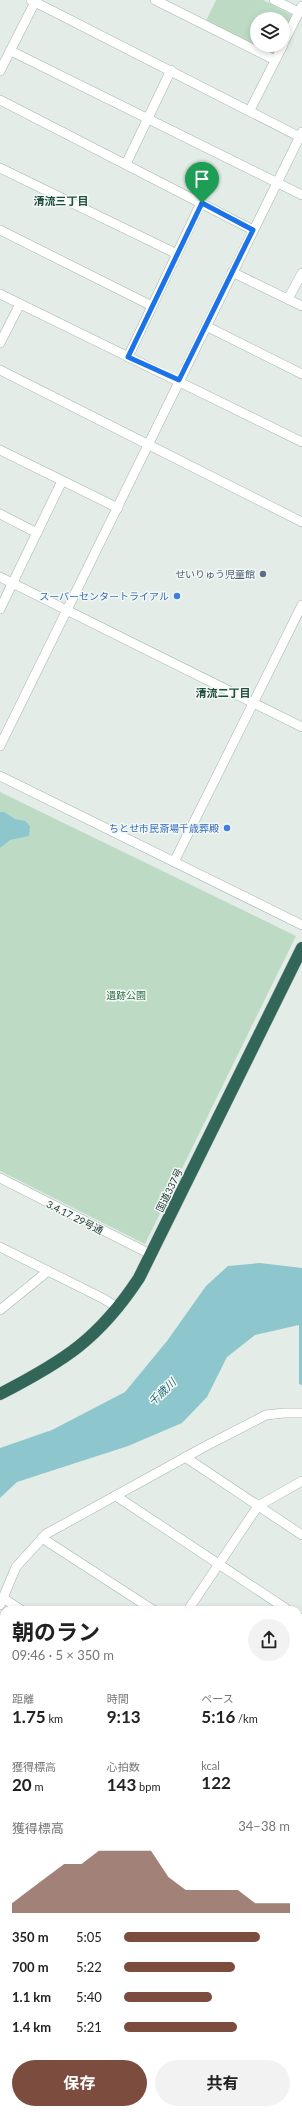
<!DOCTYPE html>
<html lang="ja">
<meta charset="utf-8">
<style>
:root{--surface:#fff;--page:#f2f2f2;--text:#222;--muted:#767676;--accent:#7c4c3f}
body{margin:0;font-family:Lato,"Noto Sans JP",sans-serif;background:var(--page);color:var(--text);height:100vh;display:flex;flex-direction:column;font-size:15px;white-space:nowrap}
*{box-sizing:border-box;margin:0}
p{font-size:13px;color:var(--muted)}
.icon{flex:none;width:22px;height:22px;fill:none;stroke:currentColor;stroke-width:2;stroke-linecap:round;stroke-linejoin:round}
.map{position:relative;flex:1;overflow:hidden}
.panel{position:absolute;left:0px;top:1606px;width:302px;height:508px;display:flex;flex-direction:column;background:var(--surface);border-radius:12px 12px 0 0;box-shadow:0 2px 6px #0003}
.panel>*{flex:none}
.buttons{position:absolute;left:250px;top:12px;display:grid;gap:8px}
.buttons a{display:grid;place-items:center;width:40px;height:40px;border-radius:50%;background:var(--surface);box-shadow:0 2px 6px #0003;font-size:20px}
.pin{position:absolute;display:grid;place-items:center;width:34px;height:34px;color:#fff;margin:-41px -17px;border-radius:50% 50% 50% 0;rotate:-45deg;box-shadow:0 0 4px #0007}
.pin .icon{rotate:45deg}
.round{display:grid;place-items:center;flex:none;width:42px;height:42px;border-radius:21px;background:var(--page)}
.overview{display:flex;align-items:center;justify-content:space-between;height:68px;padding:0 12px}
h1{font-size:22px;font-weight:700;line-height:30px}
.metrics{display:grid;grid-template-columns:repeat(3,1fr);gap:6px;height:68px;padding:4px 12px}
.metrics div{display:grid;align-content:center}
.metrics b{font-size:17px;font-weight:700}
.metrics small{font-size:11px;font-weight:400}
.metrics p{font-size:11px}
.chart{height:112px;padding:8px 12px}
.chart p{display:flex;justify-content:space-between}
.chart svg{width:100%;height:72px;margin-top:4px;fill:var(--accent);opacity:.7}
.button{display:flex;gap:8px;margin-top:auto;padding:8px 12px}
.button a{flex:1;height:46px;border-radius:24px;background:var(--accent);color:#fff;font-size:16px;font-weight:700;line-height:46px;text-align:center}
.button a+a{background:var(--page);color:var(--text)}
ul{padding:0 12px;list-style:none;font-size:13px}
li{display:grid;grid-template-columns:64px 48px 1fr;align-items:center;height:30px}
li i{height:10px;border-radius:5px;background:var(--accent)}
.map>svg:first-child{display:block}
.green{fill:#bddbc4}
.water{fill:#8ec6cd}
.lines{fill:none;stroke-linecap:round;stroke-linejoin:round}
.minor-casing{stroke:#a6b4ae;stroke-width:10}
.highway-casing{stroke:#c2c8c6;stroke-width:13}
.minor{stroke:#fff;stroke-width:9}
.highway{stroke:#316659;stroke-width:12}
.route-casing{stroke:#fff;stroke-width:8}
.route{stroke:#1a73e8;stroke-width:5}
.service-dot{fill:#5c6f8a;stroke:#f3f8f5;stroke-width:1.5}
.shop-dot{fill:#3f7fe0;stroke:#f3f8f5;stroke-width:1.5}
.labels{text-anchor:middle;stroke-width:3;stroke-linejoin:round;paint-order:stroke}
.service-label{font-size:10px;fill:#4e5e75;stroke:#f3f8f5;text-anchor:end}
.shop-label{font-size:10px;fill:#366cbe;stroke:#f3f8f5;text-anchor:end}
.park-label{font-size:10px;fill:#307046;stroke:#f3f8f5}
.street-label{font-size:10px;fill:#243c34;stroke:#f3f8f5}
.neighbourhood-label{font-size:11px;font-weight:bold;fill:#214d40;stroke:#f3f8f5}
.water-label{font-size:11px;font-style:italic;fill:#216974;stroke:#f3f8f5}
</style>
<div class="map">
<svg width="302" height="2114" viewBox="0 0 302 2114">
<rect width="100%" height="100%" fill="#e3ece7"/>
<!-- green -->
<g class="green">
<polygon points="216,0 263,0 292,15 283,34 283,19 257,19 257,45 278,45 273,54 206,21"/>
<polygon points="0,792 296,936 145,1244 0,1171"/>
<polygon points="4,2079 4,2110 45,2110 44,2114 0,2110 0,2080"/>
</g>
<!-- water -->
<g class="water">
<polygon points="0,812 4,812 15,819 25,821 30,826 29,836 10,840 0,848"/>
<polygon points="260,1263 302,1268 302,1385 299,1384 299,1325 255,1335 227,1357 207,1397 182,1423 128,1446 17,1482 0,1498 0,1448 52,1430 125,1392 167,1341 206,1286 228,1266"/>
</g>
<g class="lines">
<!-- minor casing -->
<g class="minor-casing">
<g id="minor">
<polyline points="31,0 302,138"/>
<polyline points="155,0 275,60"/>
<polyline points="274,0 299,12"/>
<polyline points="283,44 302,6"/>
<polyline points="11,51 302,195"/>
<polyline points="0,71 36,0"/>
<polyline points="0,100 253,230"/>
<polyline points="250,110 283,45"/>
<polyline points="126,164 171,70"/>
<polyline points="0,168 177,254"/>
<polyline points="0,230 152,306"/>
<polyline points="232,272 302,306"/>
<polyline points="0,294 302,442"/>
<polyline points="288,299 302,273"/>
<polyline points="206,326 302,374"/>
<polyline points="0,343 20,304"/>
<polyline points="128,357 201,203"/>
<polyline points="0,370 302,522"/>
<polyline points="0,450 118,508"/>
<polyline points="0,514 37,533"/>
<polyline points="0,577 302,727"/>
<polyline points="0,609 62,481"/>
<polyline points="0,746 302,132"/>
<polyline points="0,776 302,925"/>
<polyline points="174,862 302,605"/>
<polyline points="0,1178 150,1254"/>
<polyline points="0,1247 104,1299 118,1308"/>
<polyline points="0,1310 48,1271"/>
<polyline points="185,1457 302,1535"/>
<polyline points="116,1496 288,1610"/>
<polyline points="42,1538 153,1610"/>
<polyline points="3,1598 21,1610"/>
<polyline points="0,1605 16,1567 46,1534 204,1447 266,1415 284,1413 302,1413"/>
<polyline points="188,1610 258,1506 302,1481"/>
<polyline points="298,1617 302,1619"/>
<polyline points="0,1685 4,1688"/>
<polyline points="298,1688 302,1682"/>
<polyline points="298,1707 302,1710"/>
<polyline points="0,1759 4,1753"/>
<polyline points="0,1794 4,1795"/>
<polyline points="298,1833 302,1827"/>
<polyline points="298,1880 302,1882"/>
<polyline points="0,1894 4,1895"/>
<polyline points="298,2010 302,2004"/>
<polyline points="298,2042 302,2044"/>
<polyline points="0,2076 4,2075"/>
<polyline points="48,2114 49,2110"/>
<polyline points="105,2114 105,2110"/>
<polyline points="167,2114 168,2110"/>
<polyline points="178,2114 179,2110"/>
<polyline points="258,2114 259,2110"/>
</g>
</g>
<!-- highway casing -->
<g class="highway-casing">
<path id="highway" d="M0,1394C64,1361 99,1339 139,1278L302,948"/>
</g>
<!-- minor -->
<use href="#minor" class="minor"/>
<!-- highway -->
<use href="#highway" class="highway"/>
</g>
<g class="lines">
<!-- route casing -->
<g class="route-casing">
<polygon id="route" points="202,203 253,230 179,380 128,357"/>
</g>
<!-- route -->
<use href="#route" class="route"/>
</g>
<!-- markers -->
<circle class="service-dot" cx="263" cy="574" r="4"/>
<g class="shop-dot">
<circle cx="177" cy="596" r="4"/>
<circle cx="227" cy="828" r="4"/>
</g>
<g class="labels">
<!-- service labels -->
<g class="service-label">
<text x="255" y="578">せいりゅう児童館</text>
</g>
<!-- shop labels -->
<g class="shop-label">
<text x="169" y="600">スーパーセンタートライアル</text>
<text x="219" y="832">ちとせ市民斎場千歳葬殿</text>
</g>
<!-- park labels -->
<g class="park-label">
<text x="126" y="999">遺跡公園</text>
</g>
<!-- street labels -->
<g class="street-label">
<text transform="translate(169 1190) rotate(-64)" y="4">国道337号</text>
<text transform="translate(75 1217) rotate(27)" y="4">3.4.17 29号通</text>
</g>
<!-- neighbourhood labels -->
<g class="neighbourhood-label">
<text x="61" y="205">清流三丁目</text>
<text x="223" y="697">清流二丁目</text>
</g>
<!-- water labels -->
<g class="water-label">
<text transform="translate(162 1392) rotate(-44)" y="4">千歳川</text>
</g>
</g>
</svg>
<div class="buttons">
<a><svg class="icon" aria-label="layers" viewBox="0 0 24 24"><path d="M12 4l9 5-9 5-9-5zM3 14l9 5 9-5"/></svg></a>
</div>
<div class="pin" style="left:202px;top:203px;background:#1e9e55"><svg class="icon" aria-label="arrive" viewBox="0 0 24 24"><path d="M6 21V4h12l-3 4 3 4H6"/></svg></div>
<section class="panel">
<div class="overview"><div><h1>朝のラン</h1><p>09:46 · 5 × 350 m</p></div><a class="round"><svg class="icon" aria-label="share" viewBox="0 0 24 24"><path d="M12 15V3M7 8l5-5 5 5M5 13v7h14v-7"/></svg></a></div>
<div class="metrics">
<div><p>距離</p><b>1.75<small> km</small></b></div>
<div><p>時間</p><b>9:13</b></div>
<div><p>ペース</p><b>5:16<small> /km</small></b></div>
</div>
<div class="metrics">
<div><p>獲得標高</p><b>20<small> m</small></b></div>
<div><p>心拍数</p><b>143<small> bpm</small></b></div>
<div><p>kcal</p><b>122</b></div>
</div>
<div class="chart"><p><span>獲得標高</span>34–38 m</p>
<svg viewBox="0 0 160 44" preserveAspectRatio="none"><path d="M0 44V38L10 30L20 22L30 14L40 14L50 6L60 6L70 6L80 6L90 22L100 30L110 30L120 30L130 30L140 38L150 38L160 38V44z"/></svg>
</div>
<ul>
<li><b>350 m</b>5:05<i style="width:82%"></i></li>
<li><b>700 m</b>5:22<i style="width:67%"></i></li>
<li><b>1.1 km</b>5:40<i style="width:53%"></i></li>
<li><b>1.4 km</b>5:21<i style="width:68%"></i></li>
</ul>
<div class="button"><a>保存</a><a>共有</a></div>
</section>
</div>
